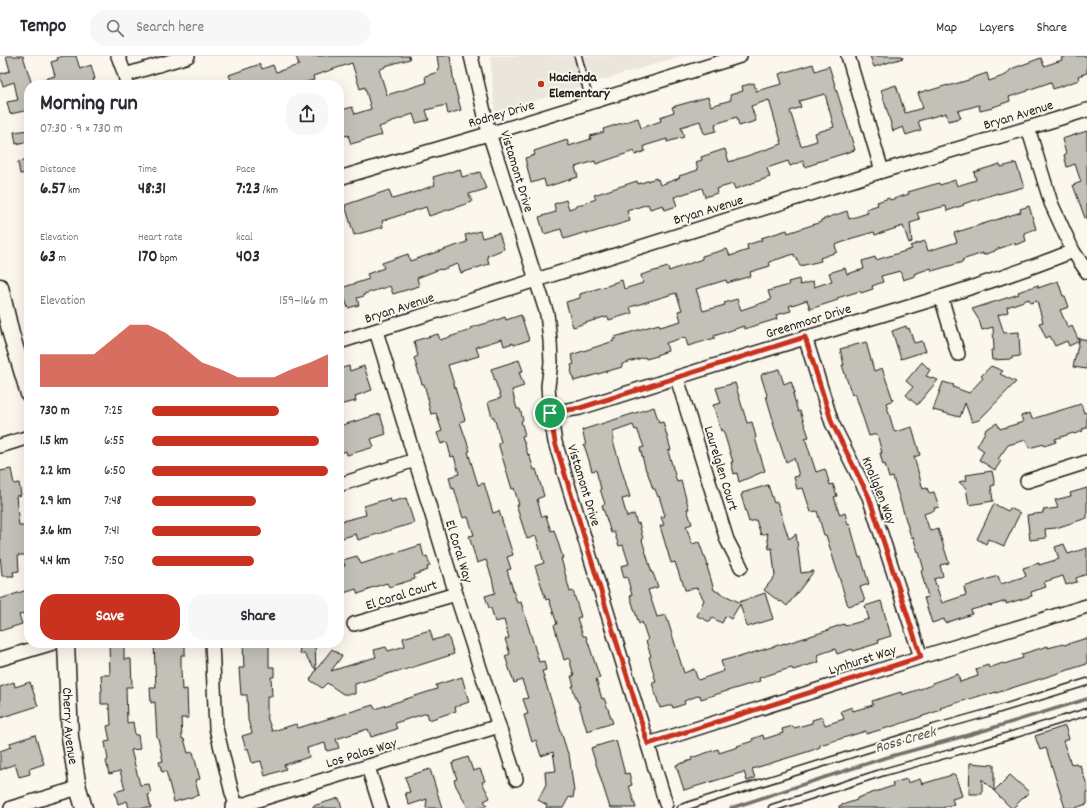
<!DOCTYPE html>
<meta charset="utf-8">
<style>
:root{--surface:#fff;--page:#f7f7f7;--text:#2b2b33;--muted:#7c7c81;--line:#e1e1e2;--accent:#c8321e}
body{margin:0;font-family:Dekko,sans-serif;background:var(--page);color:var(--text);height:100vh;display:flex;flex-direction:column;font-size:15px;white-space:nowrap}
*{box-sizing:border-box;margin:0}
p{font-size:13px;color:var(--muted)}
.icon{flex:none;width:22px;height:22px;fill:none;stroke:currentColor;stroke-width:2;stroke-linecap:round;stroke-linejoin:round}
.map{position:relative;flex:1;overflow:hidden}
.side{position:absolute;left:24px;top:24px;width:320px;height:568px;display:flex;flex-direction:column;background:var(--surface);border-radius:16px;box-shadow:0 4px 16px #0002}
.side>*{flex:none}
.pin{position:absolute;display:grid;place-items:center;width:34px;height:34px;color:#fff;margin:-17px;border:2px solid #fff;border-radius:50%;box-shadow:0 1px 4px #0007}
.round{display:grid;place-items:center;flex:none;width:42px;height:42px;border-radius:16px;background:var(--page)}
.overview{display:flex;align-items:center;justify-content:space-between;height:68px;padding:0 16px}
h1{font-size:22px;font-weight:700;line-height:30px}
.figures{display:grid;grid-template-columns:repeat(3,1fr);gap:6px;height:68px;padding:4px 16px}
.figures div{display:grid;align-content:center}
.figures b{font-size:17px;font-weight:700}
.figures small{font-size:11px;font-weight:400}
.figures p{font-size:11px}
.chart{height:112px;padding:8px 16px}
.chart p{display:flex;justify-content:space-between}
.chart svg{width:100%;height:72px;margin-top:4px;fill:var(--accent);opacity:.7}
.cta{display:flex;gap:8px;margin-top:auto;padding:8px 16px}
.cta a{flex:1;height:46px;border-radius:16px;background:var(--accent);color:#fff;font-size:16px;font-weight:700;line-height:46px;text-align:center}
.cta a+a{background:var(--page);color:var(--text)}
ul{padding:0 16px;list-style:none;font-size:13px}
li{display:grid;grid-template-columns:64px 48px 1fr;align-items:center;height:30px}
li i{height:10px;border-radius:5px;background:var(--accent)}
header{display:flex;align-items:center;gap:24px;box-sizing:border-box;height:56px;padding:0 20px;background:var(--surface);border-bottom:1px solid var(--line)}
header strong{font-size:19px}
nav{display:flex;gap:22px;margin-inline-start:auto;font-size:14px}
.search{width:280px;height:36px;background:var(--page);display:flex;align-items:center;gap:10px;box-sizing:border-box;padding:0 14px;border-radius:16px;color:var(--muted);font-size:15px}
.map>svg:first-child{display:block}
.built{fill:#eae6dc}
.lines{fill:none;stroke-linecap:round;stroke-linejoin:round}
.stream{stroke:#74726e;stroke-width:3.5}
.building{fill:#c3c0b8;stroke:#1c1c1c;fill-rule:evenodd}
.service-casing{stroke:#1c1c1c;stroke-width:9}
.minor-casing{stroke:#1c1c1c;stroke-width:16}
.tertiary-casing{stroke:#1c1c1c;stroke-width:19}
.service{stroke:#fbf7ec;stroke-width:6}
.minor{stroke:#fbf7ec;stroke-width:13}
.tertiary{stroke:#fbf7ec;stroke-width:16}
.route-casing{stroke:#fff;stroke-width:8}
.route{stroke:#c8321e;stroke-width:5}
.poi-dot{fill:#c8321e;stroke:#fbf7ec;stroke-width:1.5}
.labels{text-anchor:middle;stroke-width:4;stroke-linejoin:round;paint-order:stroke}
.poi-label{font-size:14px;font-weight:bold;fill:#1c1c1c;stroke:#fbf7ec;text-anchor:start}
.street-label{font-size:14px;fill:#1c1c1c;stroke:#fbf7ec}
.water-label{font-size:15px;font-style:italic;fill:#575653;stroke:#fbf7ec}
</style>
<header>
<strong>Tempo</strong>
<div class="search"><svg class="icon" aria-label="search" viewBox="0 0 24 24"><circle cx="10" cy="10" r="6"/><path d="M15 15l6 6"/></svg>Search here</div>
<nav><a>Map</a><a>Layers</a><a>Share</a></nav>
</header>
<div class="map">
<svg width="1087" height="752" viewBox="0 0 1087 752">
<rect width="100%" height="100%" fill="#fbf7ec"/>
<filter id="ink" filterUnits="userSpaceOnUse"><feTurbulence type="fractalNoise" baseFrequency=".025" numOctaves="2"/><feDisplacementMap in="SourceGraphic" scale="8" xChannelSelector="R" yChannelSelector="G"/><feConvolveMatrix kernelMatrix="1 2 1 2 8 2 1 2 1" color-interpolation-filters="sRGB"/></filter>
<g filter="url(#ink)">
<!-- built -->
<polygon class="built" points="490,0 681,0 495,57"/>
<g class="lines">
<!-- stream -->
<polyline class="stream" points="731,752 881,703 979,676 1087,643"/>
</g>
<!-- building -->
<g class="building">
<polygon points="6,0 23,0 32,29 29,29 29,54 10,58 7,46 18,44 14,26 3,30 0,22 0,18 10,15"/>
<polygon points="63,0 76,0 80,13 91,9 95,23 93,23 94,27 86,29 34,29 34,26 55,20 51,6 58,4 57,2"/>
<polygon points="296,0 409,0 410,3 385,10 385,11 379,14 387,39 426,27 425,20 438,16 437,13 439,13 437,0 450,0 454,27 461,54 448,58 446,49 426,54 429,64 416,67 413,58 393,65 393,66 379,71 382,79 351,88 348,79 339,82 339,62 344,61 342,54 352,51 355,58 371,53 365,31 360,33 352,7 313,20 314,24 302,27 303,29 287,29 285,24 268,29 233,29 229,19 260,8 262,13 273,9 276,16 299,9"/>
<polygon points="870,0 902,0 903,2 874,11"/>
<polygon points="1068,0 1087,0 1087,17 1078,20 1079,24 1053,33 1051,26 1028,34 1028,35 1009,41 1010,45 993,51 993,52 980,55 979,49 958,55 961,62 948,65 946,57 918,65 921,74 906,79 903,71 893,75 881,34 896,29 905,57 923,52 918,37 928,34 928,35 948,29 948,30 972,23 972,22 987,17 989,25 1006,19 1011,13 1041,2 1044,10 1062,4 1061,2"/>
<path d="M813,8L815,15L829,10L855,94L817,106V107L805,111L803,105L790,110L788,105L767,112L770,121L735,133L733,128L716,133L717,137L705,141L702,132L674,141L677,150L665,154L663,149L650,153L648,148L627,155L630,165L587,178L586,176L564,183L561,173L544,178L539,161L556,156L554,148L566,144L569,153L596,143L594,139L637,125L638,128L656,122V124L658,123L660,129L677,123L680,121L679,120L698,114L696,106L702,104L701,101L725,93L729,106L782,88L769,44L751,50L756,65L739,70L737,61L715,68L716,75L704,78L700,65L681,71L684,81L667,86V83L644,90L645,95L635,99L634,95L596,108L595,105L575,111L578,121L546,131L544,123L531,127L525,102L535,99L534,95L567,84L569,90L591,83L590,80L604,76L603,73L638,62L641,72L661,65L660,61L674,56L672,51L708,41L711,50L731,44L730,39L743,35L742,30L754,27L756,35L782,28L779,18ZM825,38L834,71L815,77L817,85L801,90L790,55L801,51L799,45Z"/>
<polygon points="29,74 29,85 16,88 14,76"/>
<polygon points="1087,75 1087,162 1085,162 1073,129 1081,126 1075,108 1067,111 1064,99 1066,98 1062,83"/>
<polygon points="29,104 29,117 20,118 18,106"/>
<polygon points="1016,107 1024,131 998,138 998,137 963,148 964,149 947,155 946,150 917,157 920,164 910,167 912,186 909,187 903,170 875,179 874,176 849,183 849,184 835,189 837,196 820,202 821,205 800,210 796,201 795,202 794,198 769,206 770,210 750,216 751,220 727,227 726,224 696,233 703,255 725,249 724,247 737,243 741,254 771,244 768,235 789,229 788,226 799,223 800,229 813,225 814,231 832,225 829,217 845,212 847,218 864,213 862,205 875,201 876,204 912,193 910,190 925,185 928,195 957,186 954,177 1021,156 1020,153 1029,150 1036,173 1024,177 1026,185 1015,189 1015,187 995,194 995,195 983,199 983,197 962,204 963,206 932,215 931,212 914,218 915,220 903,224 900,215 881,220 883,226 872,230 873,233 861,237 860,235 837,242 838,244 810,253 807,244 789,250 791,255 776,259 777,263 744,273 744,270 714,280 715,282 688,290 685,281 666,287 668,295 656,299 657,300 646,303 645,301 622,308 622,311 574,325 571,314 572,313 571,309 574,308 571,299 614,285 613,283 616,282 615,281 648,271 659,268 660,271 681,265 678,255 682,254 676,237 630,251 632,257 609,264 608,261 605,262 604,261 573,271 566,246 580,242 580,238 613,228 613,227 622,224 624,233 643,227 641,219 668,211 669,215 702,203 702,200 727,193 730,200 748,194 747,189 762,184 761,182 787,174 788,177 821,166 821,164 847,155 849,163 868,157 866,153 878,149 877,146 889,142 890,144 909,138 908,136 939,127 940,129 955,124 957,130 976,124 974,116 1000,108 1001,111"/>
<polygon points="460,113 462,121 480,116 486,133 469,138 472,146 429,160 426,151 382,165 383,171 354,179 345,149 389,134 392,143 410,138 435,129 433,121"/>
<polygon points="480,175 482,182 499,177 504,193 487,200 489,208 461,217 458,208 441,214 440,213 417,222 419,230 393,238 390,230 364,238 364,240 357,242 359,249 348,252 341,232 369,223 367,218 384,212 382,207 408,198 410,205 467,186 465,179"/>
<polygon points="1058,225 1063,240 1065,240 1069,251 1060,254 1068,272 1072,270 1079,285 1079,282 1087,284 1087,313 1073,311 1079,285 1069,290 1067,285 1055,290 1050,280 1046,282 1039,267 1043,266 1037,245 1030,247 1029,243 1007,251 1008,256 998,259 1004,277 1019,276 1020,300 1012,301 1012,303 992,304 991,294 994,294 993,271 982,274 979,264 972,253 1019,238 1018,236 1038,229 1038,232"/>
<polygon points="521,259 529,284 514,289 513,287 504,290 502,283 476,291 479,300 448,309 465,364 460,366 470,395 468,396 478,429 484,427 493,457 499,455 513,499 507,501 511,513 507,514 517,547 521,546 539,606 544,605 546,614 542,615 568,698 569,698 574,736 573,742 569,741 563,752 546,752 547,749 538,744 546,728 545,716 556,715 553,696 541,700 536,684 532,686 524,659 528,658 523,643 528,642 522,624 514,627 505,600 510,598 505,583 509,582 504,564 495,566 491,552 489,552 485,540 495,537 492,522 486,504 477,507 469,480 474,479 468,461 463,462 454,432 452,433 449,421 459,418 454,400 451,401 447,386 441,388 437,377 442,375 436,357 431,358 428,347 429,346 424,328 422,328 414,302 418,300 414,285 438,278 440,284 471,274 470,272 494,265 505,261 506,264"/>
<polygon points="906,270 907,273 909,272 914,287 922,285 926,295 901,303 892,275"/>
<polygon points="866,286 874,315 882,312 893,344 886,347 894,375 895,376 912,371 920,399 914,401 923,433 927,432 929,437 934,436 939,451 934,452 935,454 924,458 930,475 938,473 949,507 940,509 943,520 934,523 942,547 966,539 964,531 982,525 998,520 1001,528 1026,520 1023,512 1039,507 1039,509 1059,503 1055,491 1064,488 1068,498 1087,492 1087,518 1076,522 1077,526 1066,529 1063,520 1044,526 1046,531 1031,536 1032,540 1006,548 1006,545 990,550 989,549 971,554 972,558 945,567 944,563 932,567 924,542 928,541 921,515 924,514 919,496 918,496 913,481 911,481 893,421 889,422 885,408 883,409 880,397 882,397 877,378 869,380 855,337 852,339 842,309 844,309 840,293"/>
<polygon points="519,304 523,315 519,316 524,330 512,334 517,353 520,353 523,364 521,365 525,379 522,380 528,399 529,398 534,414 536,413 544,440 537,443 542,461 546,460 551,475 554,474 563,502 561,502 570,536 573,535 581,561 577,562 583,580 586,580 600,622 596,623 602,643 604,642 613,667 587,675 578,645 577,645 572,630 574,630 571,620 574,620 569,602 564,604 554,569 557,568 549,543 546,544 535,510 544,507 536,480 527,483 516,449 519,449 514,432 512,433 498,387 501,386 494,361 492,361 488,346 501,342 491,313"/>
<polygon points="922,306 930,314 926,320 938,324 917,349 906,339 913,331 906,325"/>
<polygon points="349,310 350,315 364,310 372,334 355,340 356,345 339,349 339,313"/>
<polygon points="991,310 1003,315 1000,318 1016,326 979,364 972,366 965,347 960,361 933,354 943,326 954,329 953,331 969,337 983,322 981,320"/>
<polygon points="779,313 784,328 791,325 795,337 793,338 798,356 800,355 809,381 805,382 816,416 825,413 830,429 833,428 837,440 834,441 840,459 845,457 848,469 850,468 859,502 861,501 869,528 860,531 865,545 848,550 826,479 824,479 817,455 811,456 803,432 797,433 794,421 799,420 794,402 786,406 773,367 774,367 766,340 767,339 761,320 762,319 762,318"/>
<polygon points="735,327 747,367 752,366 756,381 755,382 765,415 739,426 737,417 734,418 731,406 733,406 723,374 721,375 713,349 721,347 716,332"/>
<polygon points="1081,348 1084,357 1087,356 1087,372 1082,373 1083,375 1074,378 1073,377 1055,383 1056,386 1044,390 1044,388 1029,392 1026,384 1008,389 998,403 1001,405 995,414 979,404 984,395 977,390 985,376 985,374 997,367 1000,373 1023,366 1021,360 1030,357 1032,363"/>
<polygon points="654,351 659,367 663,366 671,394 668,395 677,426 681,425 689,453 687,453 692,468 686,470 692,488 699,486 704,500 705,500 708,510 707,510 714,534 739,546 765,537 773,563 747,571 740,548 731,563 726,560 725,562 725,561 722,567 712,562 710,566 697,560 704,544 697,532 685,534 682,524 681,524 675,506 671,507 660,470 664,469 661,461 665,460 659,440 658,441 655,433 653,433 647,415 646,415 640,392 644,391 637,373 635,374 633,369 613,376 613,385 630,441 622,443 627,461 634,458 637,468 639,467 643,483 642,484 652,517 653,517 658,531 648,534 657,561 666,559 684,617 694,613 698,624 724,615 721,605 736,601 736,602 785,587 785,588 829,574 829,573 844,568 845,570 869,563 865,550 881,545 891,580 878,584 879,587 853,595 852,593 837,598 835,593 817,599 819,606 793,614 792,612 784,614 759,622 760,625 701,643 700,639 684,645 685,648 673,652 672,649 660,652 652,627 656,626 649,601 651,600 646,585 648,584 642,566 639,568 630,540 632,539 627,521 624,522 621,510 629,508 623,489 619,490 614,476 611,477 602,449 605,448 600,433 601,433 596,414 592,415 588,401 584,389 586,389 582,374"/>
<polygon points="380,358 386,378 371,383 374,391 347,399 346,395 339,398 339,370"/>
<polygon points="11,413 14,428 19,427 21,439 16,440 19,470 25,470 26,486 28,486 29,499 18,499 19,515 13,516 14,520 2,520 0,499 0,415"/>
<polygon points="992,415 995,429 991,430 993,445 969,449 966,432 959,426 967,424 966,419"/>
<polygon points="768,429 774,447 777,446 789,483 796,478 801,517 814,515 787,550 781,545 780,546 764,534 775,520 772,492 769,493 767,477 761,479 756,464 749,466 741,439 743,438 742,437"/>
<polygon points="1087,432 1087,462 1056,472 1045,473 1046,482 1030,484 1027,459 1043,457 1043,454 1058,452 1055,444 1071,440 1070,437"/>
<polygon points="390,442 391,446 406,442 414,467 358,484 356,478 339,483 339,466 366,459 364,450"/>
<polygon points="994,448 1008,455 1010,452 1020,457 1004,490 988,483 986,488 977,483"/>
<polygon points="421,489 424,501 427,500 430,510 427,511 428,514 414,519 415,523 389,531 387,527 368,533 369,534 358,538 356,533 341,538 339,532 339,512 345,510 343,504 357,500 361,508"/>
<polygon points="27,534 29,540 29,556 19,559 22,568 0,575 0,543"/>
<polygon points="430,574 433,584 448,580 454,598 398,616 397,615 355,628 355,638 343,638 327,627 322,632 310,624 316,614 304,598 300,598 299,587 315,587 316,614 332,593 342,600 331,615 376,601 374,594 386,591 388,595 405,590 403,582"/>
<polygon points="1087,582 1087,608 996,637 996,636 987,639 986,638 940,652 941,654 897,669 866,678 866,675 820,689 820,691 810,695 752,713 755,722 747,725 744,716 684,734 676,709 692,704 691,702 718,693 719,697 738,691 737,690 753,685 752,683 763,679 764,683 783,677 782,673 793,670 794,672 812,667 812,664 822,661 825,669 844,663 841,655 852,651 853,655 873,649 872,645 901,636 902,639 932,629 932,627 958,618 960,626 978,620 976,613 988,609 989,612 1003,607 1004,608 1023,602 1022,598 1048,590 1048,592 1063,588 1064,589"/>
<polygon points="109,587 124,587 124,603 131,603 132,631 126,631 127,667 133,666 135,679 138,679 140,693 131,694 140,729 149,728 151,738 148,739 151,752 129,752 127,745 118,748 115,736 125,733 120,715 109,718 106,705 108,704 105,686 110,685 107,670 111,669 110,653 109,653 109,648 101,648 101,635 102,635 101,619 110,619"/>
<polygon points="185,587 185,599 181,599 181,615 182,634 187,633 188,662 181,662 182,683 184,683 188,697 193,696 200,723 195,724 199,739 174,746 166,715 162,716 159,706 163,705 158,682 157,682 155,646 151,647 150,632 156,632 154,588"/>
<polygon points="243,587 269,587 269,611 274,611 274,621 271,621 272,640 267,640 267,661 272,675 273,675 296,668 298,672 373,649 375,653 437,633 436,629 462,621 469,646 455,651 456,655 429,664 427,657 395,667 397,673 371,681 368,673 336,683 339,692 327,695 325,687 307,692 309,701 284,709 286,713 265,720 261,705 252,707 248,692 246,693 242,680 252,677 248,664 247,639 241,639 239,612 244,612"/>
<polygon points="14,626 15,631 30,626 38,650 0,662 0,631"/>
<polygon points="1065,670 1069,683 1063,685 1069,702 1071,708 1076,707 1077,710 1080,709 1087,729 1087,748 1075,752 1065,752 1046,692 1040,694 1035,680"/>
<polygon points="35,679 44,708 29,713 30,718 19,721 15,708 0,714 0,695 11,691 10,687"/>
<polygon points="616,684 625,718 629,717 632,729 629,730 636,752 610,752 591,692"/>
<polygon points="468,701 473,715 480,713 485,725 482,726 490,742 484,745 487,749 481,752 468,752 456,730 454,724 457,723 452,708 454,707 453,706"/>
<polygon points="970,707 994,709 994,735 982,723 982,738 969,738"/>
<polygon points="430,713 442,752 426,752 427,743 409,749 405,737 410,736 405,721"/>
<polygon points="955,718 962,740 952,743 954,748 942,752 839,752 839,750 857,744 857,742 893,730 892,727 907,723 908,727 920,723 922,728"/>
<polygon points="1010,719 1029,736 1013,752 1011,752 994,735"/>
<polygon points="339,742 342,752 313,752 313,750"/>
</g>
<g class="lines">
<!-- service casing -->
<g class="service-casing">
<g id="service">
<polyline points="578,0 590,46"/>
<polyline points="681,752 934,672 987,657 1087,626"/>
<polyline points="772,752 884,716 983,688 1087,656"/>
</g>
</g>
<!-- minor casing -->
<g class="minor-casing">
<g id="minor">
<polyline points="118,0 125,19 127,29"/>
<polyline points="471,0 489,77 547,258 550,284 551,307 548,330 550,357 555,386 666,748"/>
<polyline points="848,0 882,115"/>
<polyline points="125,19 188,0"/>
<polyline points="1028,72 1051,147 1073,195 1087,216"/>
<polyline points="339,122 505,73 740,0"/>
<polyline points="941,241 958,298"/>
<polyline points="376,275 456,538 516,723"/>
<polyline points="805,281 832,367 869,441 921,601"/>
<polyline points="339,286 882,115 1028,72 1087,54"/>
<polyline points="677,322 727,484 741,511"/>
<path d="M550,357L580,352C665,325 750,298 835,273C915,249 996,226 1073,195"/>
<polyline points="0,390 29,381"/>
<polyline points="1027,425 1087,406"/>
<polyline points="339,429 415,404"/>
<polyline points="354,568 456,538"/>
<polyline points="212,587 216,672 232,737 237,752"/>
<polyline points="0,603 53,587"/>
<polyline points="648,688 921,601 1087,550"/>
<polyline points="368,711 381,752"/>
<polyline points="11,752 78,732"/>
<polyline points="232,752 499,670"/>
</g>
</g>
<!-- tertiary casing -->
<g class="tertiary-casing">
<g id="tertiary">
<polyline points="0,231 11,278 29,338"/>
<path id="s1" d="M66,587L70,681L78,732L84,752"/>
</g>
</g>
<!-- service -->
<use href="#service" class="service"/>
<!-- minor -->
<use href="#minor" class="minor"/>
<!-- tertiary -->
<use href="#tertiary" class="tertiary"/>
</g>
</g>
<g class="lines" filter="url(#ink)">
<!-- route casing -->
<g class="route-casing">
<polygon id="route" points="805,281 832,367 869,441 921,601 648,688 555,386 550,357 580,352"/>
</g>
<!-- route -->
<use href="#route" class="route"/>
</g>
<!-- markers -->
<circle class="poi-dot" cx="541" cy="28" r="4"/>
<g class="labels">
<!-- poi labels -->
<g class="poi-label">
<text x="549" y="25">Hacienda<tspan x="549" dy="16">Elementary</tspan></text>
</g>
<!-- street labels -->
<g class="street-label">
<text transform="translate(501 57) rotate(-16)" y="5">Rodney Drive</text>
<text transform="translate(1018 58) rotate(-17)" y="5">Bryan Avenue</text>
<text transform="translate(518 115) rotate(73)" y="5">Vistamont Drive</text>
<text transform="translate(708 153) rotate(-17)" y="5">Bryan Avenue</text>
<text transform="translate(399 251) rotate(-18)" y="5">Bryan Avenue</text>
<text transform="translate(808 264) rotate(-17)" y="5">Greenmoor Drive</text>
<text transform="translate(722 412) rotate(73)" y="5">Laurelglen Court</text>
<text transform="translate(585 429) rotate(73)" y="5">Vistamont Drive</text>
<text transform="translate(880 434) rotate(68)" y="5">Knollglen Way</text>
<text transform="translate(460 495) rotate(73)" y="5">El Coral Way</text>
<text transform="translate(401 538) rotate(-17)" y="5">El Coral Court</text>
<text transform="translate(862 603) rotate(-18)" y="5">Lynhurst Way</text>
<text dy="5" stroke="none"><textPath href="#s1" startOffset="83">Cherry Avenue</textPath></text>
<text transform="translate(361 696) rotate(-17)" y="5">Los Palos Way</text>
</g>
<!-- water labels -->
<g class="water-label">
<text transform="translate(905 683) rotate(-16)" y="5">Ross Creek</text>
</g>
</g>
</svg>
<div class="pin" style="left:550px;top:357px;background:#1e9e55"><svg class="icon" aria-label="arrive" viewBox="0 0 24 24"><path d="M6 21V4h12l-3 4 3 4H6"/></svg></div>
<section class="side">
<div class="overview"><div><h1>Morning run</h1><p>07:30 · 9 × 730 m</p></div><a class="round"><svg class="icon" aria-label="share" viewBox="0 0 24 24"><path d="M12 15V3M7 8l5-5 5 5M5 13v7h14v-7"/></svg></a></div>
<div class="figures">
<div><p>Distance</p><b>6.57<small> km</small></b></div>
<div><p>Time</p><b>48:31</b></div>
<div><p>Pace</p><b>7:23<small> /km</small></b></div>
</div>
<div class="figures">
<div><p>Elevation</p><b>63<small> m</small></b></div>
<div><p>Heart rate</p><b>170<small> bpm</small></b></div>
<div><p>kcal</p><b>403</b></div>
</div>
<div class="chart"><p><span>Elevation</span>159–166 m</p>
<svg viewBox="0 0 160 44" preserveAspectRatio="none"><path d="M0 44V24L10 24L20 24L30 24L40 15L50 6L60 6L70 11L80 20L90 29L100 33L110 38L120 38L130 38L140 33L150 29L160 24V44z"/></svg>
</div>
<ul>
<li><b>730 m</b>7:25<i style="width:72%"></i></li>
<li><b>1.5 km</b>6:55<i style="width:95%"></i></li>
<li><b>2.2 km</b>6:50<i style="width:100%"></i></li>
<li><b>2.9 km</b>7:48<i style="width:59%"></i></li>
<li><b>3.6 km</b>7:41<i style="width:62%"></i></li>
<li><b>4.4 km</b>7:50<i style="width:58%"></i></li>
</ul>
<div class="cta"><a>Save</a><a>Share</a></div>
</section>
</div>
